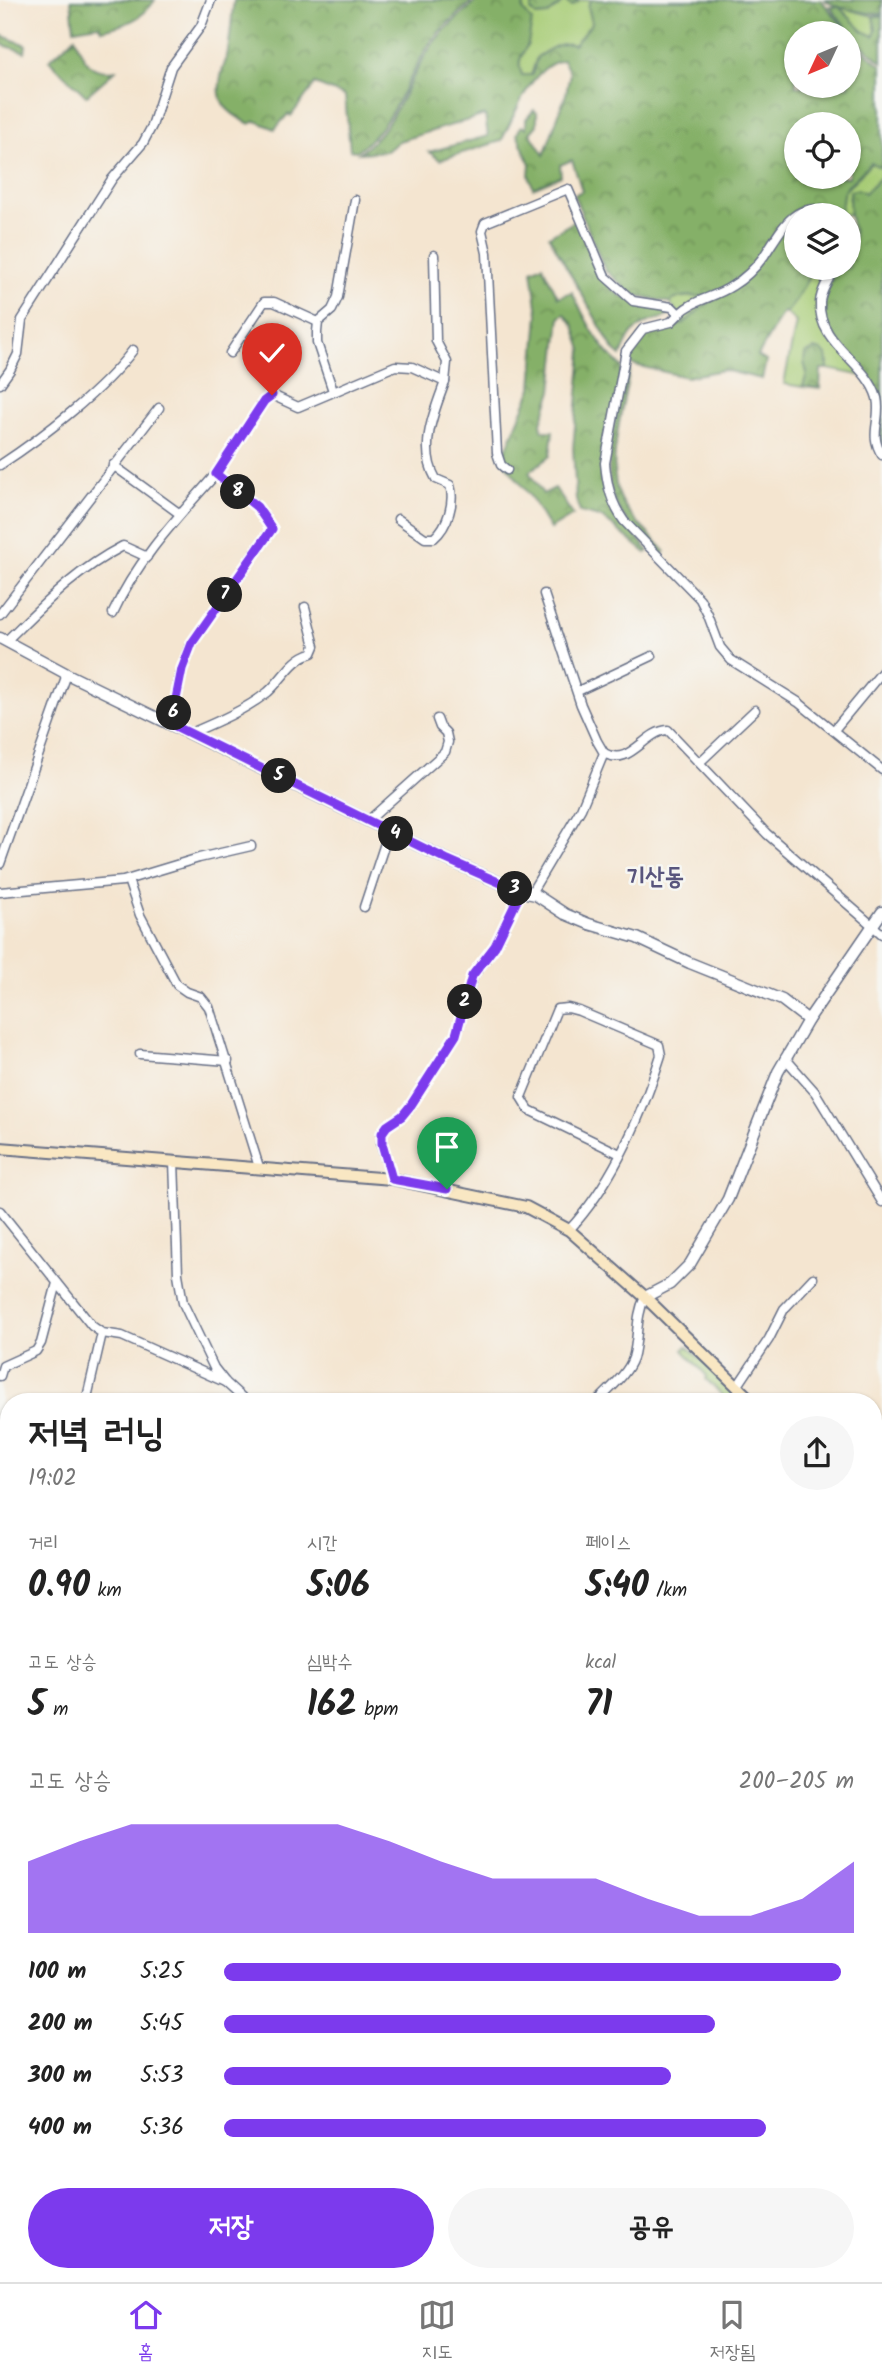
<!DOCTYPE html>
<html lang="ko">
<meta charset="utf-8">
<style>
:root{--surface:#fff;--page:#f6f6f6;--text:#222;--muted:#767676;--line:#e0e0e0;--accent:#7c3aed}
body{margin:0;font-family:Kalam,"Poor Story",sans-serif;background:var(--page);color:var(--text);height:100vh;display:flex;flex-direction:column;font-size:26px;white-space:nowrap}
*{box-sizing:border-box;margin:0}
p{font-size:23px;color:var(--muted)}
.icon{flex:none;width:38px;height:38px;fill:none;stroke:currentColor;stroke-width:2;stroke-linecap:round;stroke-linejoin:round}
.map{position:relative;flex:1;overflow:hidden}
.side{position:absolute;left:0px;top:1393px;width:882px;height:889px;display:flex;flex-direction:column;background:var(--surface);border-radius:28px 28px 0 0;box-shadow:0 2px 5px #0004}
.side>*{flex:none}
.needle{width:46px;rotate:226deg}
.buttons{position:absolute;left:784px;top:21px;display:grid;gap:14px}
.buttons a{display:grid;place-items:center;width:77px;height:77px;border-radius:50%;background:var(--surface);box-shadow:0 2px 5px #0004;font-size:35px}
.pin{position:absolute;display:grid;place-items:center;width:60px;height:60px;color:#fff;margin:-72px -30px;border-radius:50% 50% 50% 0;rotate:-45deg;box-shadow:0 0 7px #0007}
.pin .icon{rotate:45deg}
.km{position:absolute;width:35px;height:35px;margin:-18px;border-radius:50%;background:#222;color:#fff;font-size:19px;line-height:35px;text-align:center}
.round{display:grid;place-items:center;flex:none;width:74px;height:74px;border-radius:37px;background:var(--page)}
.overview{display:flex;align-items:center;justify-content:space-between;height:119px;padding:0 28px}
h1{font-size:38px;font-weight:700;line-height:52px}
.figures{display:grid;grid-template-columns:repeat(3,1fr);gap:10px;height:119px;padding:7px 28px}
.figures div{display:grid;align-content:center}
.figures b{font-size:35px;font-weight:700}
.figures small{font-size:19px;font-weight:400}
.figures p{font-size:19px}
.chart{height:196px;padding:14px 28px}
.chart p{display:flex;justify-content:space-between}
.chart svg{width:100%;height:126px;margin-top:7px;fill:var(--accent);opacity:.7}
.primary-button{display:flex;gap:14px;margin-top:auto;padding:14px 28px}
.primary-button a{flex:1;height:80px;border-radius:42px;background:var(--accent);color:#fff;font-size:28px;font-weight:700;line-height:80px;text-align:center}
.primary-button a+a{background:var(--page);color:var(--text)}
ul{padding:0 28px;list-style:none;font-size:23px}
li{display:grid;grid-template-columns:112px 84px 1fr;align-items:center;height:52px}
li i{height:18px;border-radius:9px;background:var(--accent)}
.dock{display:flex;justify-content:space-around;align-items:center;height:98px;border-top:2px solid var(--line);background:var(--surface);font-size:19px;color:var(--muted)}
.dock a{display:grid;justify-items:center;gap:4px}
.dock .selected{color:var(--accent)}
.map>svg:first-child{display:block}
.green{fill:#a7cc76;stroke:#617e6a;stroke-width:2}
.forest{fill:url(#forest-crowns);stroke:#507062;stroke-width:2;fill-rule:evenodd}
.lines{fill:none;stroke-linecap:round;stroke-linejoin:round}
.minor-casing{stroke:#676f86;stroke-width:11}
.tertiary-casing{stroke:#676f86;stroke-width:13}
.secondary-casing{stroke:#676f86;stroke-width:14}
.minor{stroke:#fff;stroke-width:8}
.tertiary{stroke:#fff;stroke-width:10}
.secondary{stroke:#f9e7c3;stroke-width:10}
.rail{stroke:#1b2f5e;stroke-width:2.5}
.route-casing{stroke:#fff;stroke-width:14}
.route{stroke:#7c3aed;stroke-width:9}
.labels{text-anchor:middle;stroke-width:5;stroke-linejoin:round;paint-order:stroke}
.quarter-label{font-size:24px;font-weight:bold;fill:#58557d;stroke:#f6f6f2}
</style>
<div class="map">
<svg width="882" height="2282" viewBox="0 0 882 2282">
<defs>
<pattern id="forest-crowns" width="20" height="18" patternUnits="userSpaceOnUse" patternTransform="scale(1.75)"><rect width="20" height="18" fill="#85b067"/><path d="M2 6a3 3 0 1 1 6 0M12 15a3 3 0 1 1 6 0" fill="none" stroke="#6c9058"/></pattern>
</defs>
<rect width="100%" height="100%" fill="#f6f6f2"/>
<filter id="ink" filterUnits="userSpaceOnUse"><feTurbulence type="fractalNoise" baseFrequency=".0143" numOctaves="2"/><feDisplacementMap in="SourceGraphic" scale="14" xChannelSelector="R" yChannelSelector="G"/><feConvolveMatrix kernelMatrix="1 2 1 2 8 2 1 2 1" color-interpolation-filters="sRGB"/></filter>
<filter id="wash" filterUnits="userSpaceOnUse"><feTurbulence type="fractalNoise" baseFrequency=".00686" numOctaves="4" result="noise"/><feDisplacementMap in="SourceGraphic" scale="28" xChannelSelector="R" yChannelSelector="G"/><feGaussianBlur stdDeviation="1.57" result="paint"/><feColorMatrix in="noise" values="0 0 0 0 0 0 0 0 0 0 0 0 0 0 0 0 0 1.4 0 .05"/><feComposite in="paint" operator="in"/></filter>
<g filter="url(#wash)">
<rect width="100%" height="100%" fill="#f4e5d0"/>
<!-- green -->
<g class="green">
<path d="M525,0H538L534,2L531,10L537,16L547,15L565,1L578,2L577,0H591L588,6L592,23L574,45C561,40 548,50 537,57L531,75H522C517,61 521,58 526,46C529,39 530,29 531,21L523,10Z"/>
<polygon points="839,7 873,16 876,30 874,36 863,31"/>
<polygon points="872,162 882,168 882,176 865,193 849,199 851,210 849,215 840,213 843,193"/>
<polygon points="814,268 833,268 863,376 828,369 828,362 804,362 807,373 803,387 784,384 796,322 786,313 794,303"/>
<path d="M715,294L718,297C703,308 690,323 672,326L681,317L670,303L675,298Z"/>
<polygon points="687,1346 746,1402 729,1402 706,1379 707,1376 683,1350"/>
<polygon points="873,1828 882,1831 882,1868 873,1866"/>
</g>
<!-- forest -->
<g class="forest">
<path d="M71,0H155C142,20 125,25 102,30L98,25L74,29Z"/>
<path d="M234,0H473C459,14 441,27 430,43C407,78 393,126 357,151L350,150L345,96L315,84L291,116L288,114L275,129L256,121L250,124C225,112 214,101 222,72C223,66 226,62 227,56C231,37 231,19 234,0Z"/>
<path d="M477,0H525L523,10L532,21C530,29 530,39 527,46C520,58 517,62 522,75H532L537,57C548,51 561,40 574,45L592,23L588,6L591,0H821L849,33H796V86H849V33L857,45L882,66V168L871,163C864,171 845,185 843,195C842,201 842,206 840,213C826,205 815,201 799,209C776,220 766,258 744,274C735,281 722,292 712,295C698,299 681,292 670,303L632,294L605,270L574,195L582,191L572,160L560,165L561,176L533,188L529,175L530,164L517,134L521,126L526,128V119L534,110L537,113V125L530,133L544,155L566,94L570,73L563,60C530,66 516,115 501,141L440,160L429,152L488,136L485,115L399,141L387,151L359,153C396,128 408,77 434,42C446,26 463,14 477,0ZM796,124H849V177H796Z"/>
<polygon points="538,0 577,0 578,2 571,6 565,1 547,15 536,16 531,10 534,2"/>
<path d="M825,0H882V14C869,14 833,8 825,0Z"/>
<polygon points="830,7 839,7 863,31 874,36 876,30 873,16 882,16 882,62 859,43"/>
<polygon points="0,35 26,45 25,52 0,44"/>
<path d="M75,37C83,59 89,75 116,70L86,96L49,60Z"/>
<path d="M882,176V445L879,438L881,397L831,332L824,318L822,299L838,268H849V248L854,235C850,219 848,208 850,191L858,189L865,193Z"/>
<polygon points="796,218 796,268 814,268 794,303 786,313 783,312 758,356 766,361 762,379 723,370 686,377 626,363 630,349 643,333 683,324 701,308 730,290"/>
<path d="M577,220C588,246 596,280 621,296C634,303 655,305 669,309L670,314C664,319 657,319 649,322C632,328 627,340 621,356L613,349L549,236Z"/>
<path d="M542,265L558,297L572,292C586,320 598,346 622,367L602,469C605,507 625,523 649,551L646,553L603,518L580,512L576,500L573,448L582,350L574,326L565,314L560,317L552,391L541,423L542,431H553L550,456L529,472L543,494L555,488L573,515L550,529L532,499L502,459L532,388L538,314L532,270Z"/>
<polygon points="814,349 822,351 826,355 828,369 821,369 820,389 803,387 807,373 804,362 805,354"/>
<path d="M627,368L630,369C624,403 605,466 620,497C629,518 650,534 665,551L661,556C646,539 624,522 615,502C599,465 619,407 627,368Z"/>
</g>
</g>
<g filter="url(#ink)">
<g class="lines">
<!-- minor casing -->
<g class="minor-casing">
<g id="minor">
<polyline points="849,224 849,240"/>
<polyline points="434,255 436,341 447,362 445,382"/>
<path d="M835,268C829,278 821,291 820,302C817,344 867,362 877,398C882,420 868,434 882,455"/>
<path d="M679,314C694,299 714,298 732,286C744,279 756,267 764,256C785,224 796,197 839,215"/>
<polyline points="230,353 264,302 274,302 318,322"/>
<polyline points="0,384 10,370 18,354 22,320 112,179 143,143 152,126 171,67 201,26 211,0"/>
<polyline points="333,391 317,343 317,332 318,322 332,310 338,297 355,200"/>
<path d="M0,465C43,437 103,390 133,350"/>
<polyline points="113,465 180,514"/>
<path d="M507,470L501,465L497,453L487,253L482,231L485,223L568,189L605,276L633,301L672,307L679,314L671,322L643,329L626,351L605,463C607,485 611,503 624,521L700,599L708,615L720,647L731,660L798,702L882,770"/>
<path d="M216,474L264,401L272,395L298,407L395,366L412,367L445,382C434,412 418,448 436,479L450,485C455,502 448,526 434,538H425L398,519"/>
<path d="M113,613C137,560 178,517 216,474L257,507L272,529L192,643L182,669L171,724"/>
<polyline points="0,614 159,408"/>
<path d="M6,641C44,604 75,571 123,546L147,557"/>
<polyline points="578,691 652,656"/>
<polyline points="834,730 882,672"/>
<path d="M191,733C217,722 245,710 268,692C283,679 292,658 312,653L315,646L305,607"/>
<path d="M604,753C630,768 644,731 668,730L767,834L882,934"/>
<polyline points="700,762 755,710"/>
<polyline points="369,820 445,752 448,742 446,733 440,727 437,719"/>
<polyline points="0,864 67,674"/>
<polyline points="128,880 140,915 177,985 187,992 201,997 209,1007 259,1167"/>
<polyline points="0,892 123,881 199,858 251,846"/>
<polyline points="531,893 581,809 604,753 597,741 581,705 544,594"/>
<polyline points="364,907 389,831"/>
<polyline points="140,1054 228,1061"/>
<polyline points="785,1058 815,1092 882,1202"/>
<polyline points="174,1161 178,1274 183,1303 214,1368 225,1382 247,1402"/>
<polyline points="392,1179 381,1144 382,1133 387,1126 402,1116 411,1105 456,1035 473,976 495,946 521,892"/>
<polyline points="0,1211 92,1326 102,1333 122,1336 225,1382"/>
<path d="M569,1230C612,1184 642,1115 661,1055L659,1045L579,1011L568,1008L557,1009L521,1097L529,1110L620,1154"/>
<polyline points="0,1376 3,1366 36,1351 41,1343 57,1283"/>
<polyline points="737,1387 769,1339 784,1309 813,1278"/>
<polyline points="86,1402 102,1333"/>
<path d="M597,1402C609,1389 627,1375 633,1358C639,1338 635,1317 645,1297"/>
<polyline points="0,1449 9,1453"/>
<polyline points="0,1600 9,1603"/>
<polyline points="873,1749 882,1730"/>
<polyline points="0,1762 9,1764"/>
<polyline points="0,2061 9,2064"/>
<polyline points="0,2214 9,2219"/>
<polyline points="873,2243 882,2247"/>
<polyline points="106,2273 121,2282"/>
<polyline points="491,2273 501,2282"/>
<polyline points="661,2273 668,2282"/>
</g>
</g>
<!-- tertiary casing -->
<g class="tertiary-casing">
<g id="tertiary">
<polyline points="0,638 67,674 446,859 521,892 536,895 565,914 589,924 637,938 690,963 782,1000 808,1020"/>
<polyline points="645,1297 670,1284 690,1264 728,1199 778,1072 808,1020 882,912"/>
<polyline points="0,2024 9,2028"/>
<polyline points="873,2189 882,2193"/>
</g>
</g>
<!-- secondary casing -->
<g class="secondary-casing">
<g id="secondary">
<polyline points="0,1148 392,1179 526,1207 569,1230 645,1297 753,1402"/>
<polyline points="873,1466 882,1469"/>
</g>
</g>
<!-- minor -->
<use href="#minor" class="minor"/>
<!-- tertiary -->
<use href="#tertiary" class="tertiary"/>
<!-- secondary -->
<use href="#secondary" class="secondary"/>
<!-- rail -->
<g class="rail">
<polyline points="0,1495 9,1498"/>
<polyline points="0,1566 9,1568"/>
<polyline points="873,1735 882,1735"/>
<polyline points="873,1825 882,1827"/>
</g>
</g>
</g>
<g class="lines" filter="url(#ink)">
<!-- route casing -->
<g class="route-casing">
<polyline id="route" points="272,395 264,401 216,474 257,507 272,529 192,643 182,669 171,724 446,859 521,892 495,946 472,976 456,1035 411,1105 402,1116 387,1126 382,1133 382,1144 392,1179 447,1189"/>
</g>
<!-- route -->
<use href="#route" class="route"/>
</g>
<g class="labels">
<!-- quarter labels -->
<g class="quarter-label">
<text x="655" y="884">기산동</text>
</g>
</g>
</svg>
<div class="buttons">
<a><svg class="needle" viewBox="-14 -14 28 28"><path d="M0-13l5 13h-10z" fill="#e53935"/><path d="M0 13l5-13h-10z" fill="#767676"/></svg></a>
<a><svg class="icon" aria-label="locate" viewBox="0 0 24 24"><circle cx="12" cy="12" r="6"/><path d="M12 2v4M12 18v4M2 12h4M18 12h4"/></svg></a>
<a><svg class="icon" aria-label="layers" viewBox="0 0 24 24"><path d="M12 4l9 5-9 5-9-5zM3 14l9 5 9-5"/></svg></a>
</div>
<div class="pin" style="left:447px;top:1189px;background:#1e9e55"><svg class="icon" aria-label="arrive" viewBox="0 0 24 24"><path d="M6 21V4h12l-3 4 3 4H6"/></svg></div>
<div class="pin" style="left:272px;top:395px;background:#d93025"><svg class="icon" aria-label="check" viewBox="0 0 24 24"><path d="M5 12l5 5 9-10"/></svg></div>
<b class="km" style="left:465px;top:1002px">2</b>
<b class="km" style="left:515px;top:889px">3</b>
<b class="km" style="left:396px;top:834px">4</b>
<b class="km" style="left:279px;top:776px">5</b>
<b class="km" style="left:174px;top:713px">6</b>
<b class="km" style="left:225px;top:595px">7</b>
<b class="km" style="left:238px;top:492px">8</b>
<section class="side">
<div class="overview"><div><h1>저녁 러닝</h1><p>19:02</p></div><a class="round"><svg class="icon" aria-label="share" viewBox="0 0 24 24"><path d="M12 15V3M7 8l5-5 5 5M5 13v7h14v-7"/></svg></a></div>
<div class="figures">
<div><p>거리</p><b>0.90<small> km</small></b></div>
<div><p>시간</p><b>5:06</b></div>
<div><p>페이스</p><b>5:40<small> /km</small></b></div>
</div>
<div class="figures">
<div><p>고도 상승</p><b>5<small> m</small></b></div>
<div><p>심박수</p><b>162<small> bpm</small></b></div>
<div><p>kcal</p><b>71</b></div>
</div>
<div class="chart"><p><span>고도 상승</span>200–205 m</p>
<svg viewBox="0 0 160 44" preserveAspectRatio="none"><path d="M0 44V19L10 12L20 6L30 6L40 6L50 6L60 6L70 12L80 19L90 25L100 25L110 25L120 32L130 38L140 38L150 32L160 19V44z"/></svg>
</div>
<ul>
<li><b>100 m</b>5:25<i style="width:98%"></i></li>
<li><b>200 m</b>5:45<i style="width:78%"></i></li>
<li><b>300 m</b>5:53<i style="width:71%"></i></li>
<li><b>400 m</b>5:36<i style="width:86%"></i></li>
</ul>
<div class="primary-button"><a>저장</a><a>공유</a></div>
</section>
</div>
<nav class="dock">
<a class="selected"><svg class="icon" aria-label="home" viewBox="0 0 24 24"><path d="M3 11l9-7 9 7M6 9v11h12V9"/></svg>홈</a>
<a><svg class="icon" aria-label="map" viewBox="0 0 24 24"><path d="M3 6l6-2 6 2 6-2v14l-6 2-6-2-6 2zM9 4v14M15 6v14"/></svg>지도</a>
<a><svg class="icon" aria-label="saved" viewBox="0 0 24 24"><path d="M7 4h10v16l-5-4-5 4z"/></svg>저장됨</a>
</nav>
